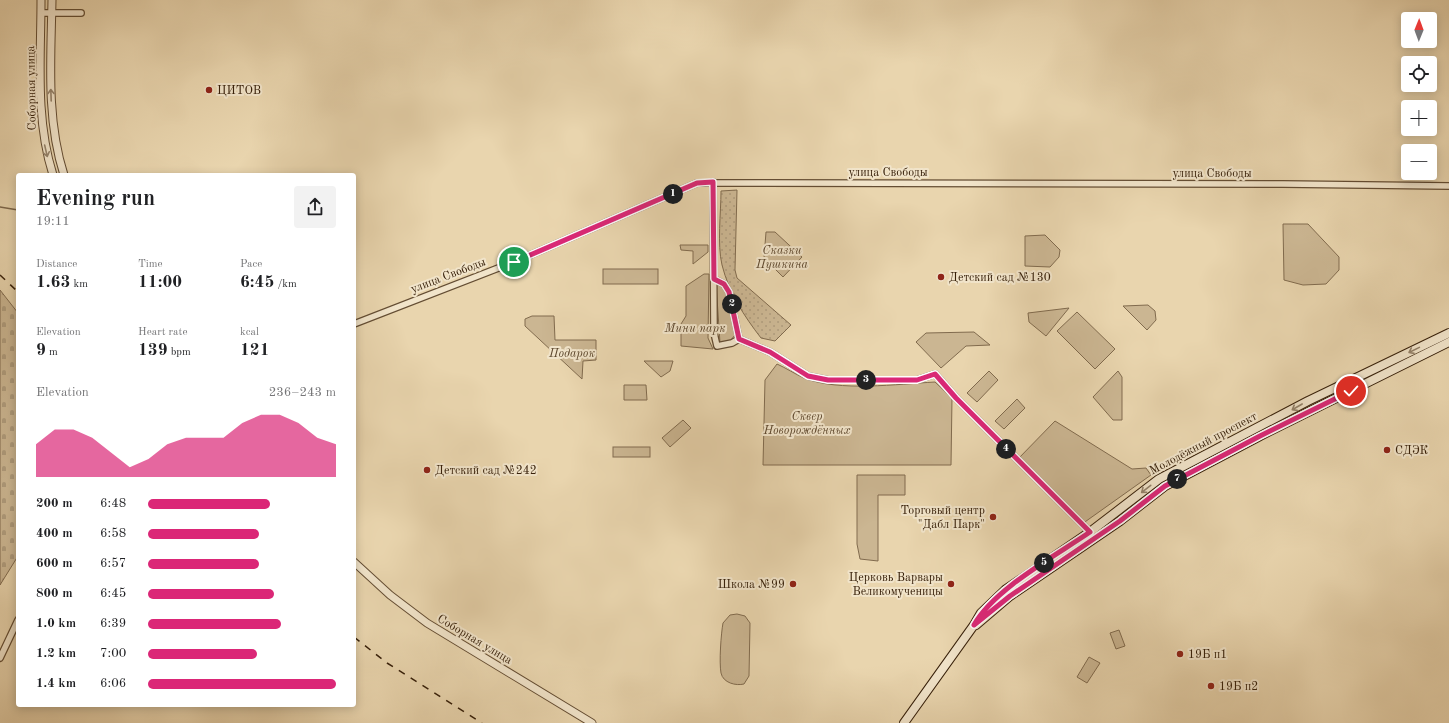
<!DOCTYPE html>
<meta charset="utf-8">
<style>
:root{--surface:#fff;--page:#f2f2f2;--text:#202124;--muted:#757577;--accent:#db2777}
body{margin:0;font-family:"Old Standard TT",serif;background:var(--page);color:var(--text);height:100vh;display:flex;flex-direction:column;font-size:15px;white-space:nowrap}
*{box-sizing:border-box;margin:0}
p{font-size:13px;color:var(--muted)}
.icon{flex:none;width:22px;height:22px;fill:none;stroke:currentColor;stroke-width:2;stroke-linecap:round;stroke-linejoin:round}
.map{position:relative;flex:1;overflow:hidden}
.drawer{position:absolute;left:16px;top:173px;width:340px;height:534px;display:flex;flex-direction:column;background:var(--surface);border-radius:4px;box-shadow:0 2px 10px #0003}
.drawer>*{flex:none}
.needle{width:26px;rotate:1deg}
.tools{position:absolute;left:1401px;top:12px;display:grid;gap:8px}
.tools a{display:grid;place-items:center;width:36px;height:36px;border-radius:4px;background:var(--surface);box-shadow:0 2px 10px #0003;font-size:20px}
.pin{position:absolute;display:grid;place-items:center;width:34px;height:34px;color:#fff;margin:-17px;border:2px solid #fff;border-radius:50%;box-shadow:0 1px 4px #0007}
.km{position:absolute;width:20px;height:20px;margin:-10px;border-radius:50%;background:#222;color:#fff;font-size:11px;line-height:20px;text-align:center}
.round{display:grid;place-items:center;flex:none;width:42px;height:42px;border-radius:4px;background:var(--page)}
.headline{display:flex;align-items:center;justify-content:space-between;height:68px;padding:0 20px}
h1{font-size:22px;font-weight:800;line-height:30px}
.figures{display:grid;grid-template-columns:repeat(3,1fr);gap:6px;height:68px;padding:4px 20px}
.figures div{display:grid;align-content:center}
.figures b{font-size:17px;font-weight:800}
.figures small{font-size:11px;font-weight:400}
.figures p{font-size:11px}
.chart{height:112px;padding:8px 20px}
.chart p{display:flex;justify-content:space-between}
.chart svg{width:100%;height:72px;margin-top:4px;fill:var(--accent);opacity:.7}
ul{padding:0 20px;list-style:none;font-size:13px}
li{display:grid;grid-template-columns:64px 48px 1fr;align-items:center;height:30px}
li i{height:10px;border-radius:5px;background:var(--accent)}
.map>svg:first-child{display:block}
.grass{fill:url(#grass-dots);stroke:#816b4e}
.cemetery{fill:url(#cemetery-stones);stroke:#816b4e}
.park{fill:#cbb692;stroke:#816b4e}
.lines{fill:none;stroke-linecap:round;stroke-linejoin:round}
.stream{stroke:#7d674b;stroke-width:1.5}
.minor-casing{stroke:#644d33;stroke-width:8}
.tertiary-casing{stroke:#644d33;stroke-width:9}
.secondary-casing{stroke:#37200a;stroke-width:10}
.minor{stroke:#f1e4ca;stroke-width:5.5}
.tertiary{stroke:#f1e4ca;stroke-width:7}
.secondary{stroke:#f1e4ca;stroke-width:8}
.rail{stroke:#37200a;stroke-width:1.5;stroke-dasharray:7 7;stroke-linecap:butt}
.oneway{stroke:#94826a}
.route-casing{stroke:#fff;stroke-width:8}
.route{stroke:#db2777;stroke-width:5}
.poi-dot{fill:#8f2418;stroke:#f1e4ca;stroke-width:1.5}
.labels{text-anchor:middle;stroke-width:4;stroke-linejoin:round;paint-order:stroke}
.street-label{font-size:12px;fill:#37200a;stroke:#f1e4ca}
.poi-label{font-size:12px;fill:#37200a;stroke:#f1e4ca;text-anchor:start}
.park-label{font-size:12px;font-style:italic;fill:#5c462c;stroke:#f1e4ca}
</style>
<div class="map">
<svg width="1449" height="723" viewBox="0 0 1449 723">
<defs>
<pattern id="grass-dots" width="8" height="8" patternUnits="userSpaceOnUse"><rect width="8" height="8" fill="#cbb692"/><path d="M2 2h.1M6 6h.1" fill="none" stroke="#af9c7d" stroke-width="1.8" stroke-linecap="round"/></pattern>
<pattern id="cemetery-stones" width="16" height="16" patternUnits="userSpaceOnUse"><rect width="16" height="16" fill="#cbb692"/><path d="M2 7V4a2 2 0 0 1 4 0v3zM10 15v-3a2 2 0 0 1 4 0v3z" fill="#af9c7d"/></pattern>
</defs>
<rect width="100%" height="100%" fill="#e9d5ae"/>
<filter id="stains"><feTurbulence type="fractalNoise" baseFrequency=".005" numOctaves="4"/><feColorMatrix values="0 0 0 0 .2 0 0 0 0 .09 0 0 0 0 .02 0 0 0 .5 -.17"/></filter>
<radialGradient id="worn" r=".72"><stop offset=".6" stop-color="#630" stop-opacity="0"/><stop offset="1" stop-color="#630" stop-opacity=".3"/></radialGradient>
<!-- grass -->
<path class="grass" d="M737,190L735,270L737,278L791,325L775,341L761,338C744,316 729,293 722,265C717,244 721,213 721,191Z"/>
<!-- cemetery -->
<polygon class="cemetery" points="0,290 18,313 18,556 0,585"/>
<!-- park -->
<g class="park">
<polygon points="1283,224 1308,224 1339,257 1339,270 1326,284 1303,285 1284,280"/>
<polygon points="766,232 775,232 802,257 783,277 764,258"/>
<polygon points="1045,235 1060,250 1059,257 1050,267 1025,266 1025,236"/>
<polygon points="680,245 708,245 708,252 693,264 693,251 681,250"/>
<rect x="603" y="269" width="55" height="15"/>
<polygon points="704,274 709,274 708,338 713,349 681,346 681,324 686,316 686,286"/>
<path d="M716,283C732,290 732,319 735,335L730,341L720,343Z"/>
<polygon points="1148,305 1155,311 1156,320 1147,330 1123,306"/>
<polygon points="1069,308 1046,336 1029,322 1028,313"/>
<polygon points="1077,312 1115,349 1095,369 1057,331"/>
<polygon points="532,316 554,316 555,340 596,340 596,360 583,361 582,379 525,326 525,319"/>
<polygon points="974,332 990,345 966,346 941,368 916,342 926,333"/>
<polygon points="644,361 673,361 670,371 661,377"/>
<path d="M777,364C786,368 795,374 804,378C839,392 898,384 935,382L952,398L951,465H763L765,380Z"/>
<polygon points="989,371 998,380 977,402 967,393"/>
<polygon points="1118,371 1122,377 1122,420 1113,420 1093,397"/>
<polygon points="624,385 646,385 647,400 624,400"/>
<polygon points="1017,399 1025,408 1004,429 995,421"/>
<polygon points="683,420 691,428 670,447 662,438"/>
<polygon points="1055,421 1132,469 1146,468 1151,475 1082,524 1017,460"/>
<rect x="613" y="447" width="37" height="10"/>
<polygon points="857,475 905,475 905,495 878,495 878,561 860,559 857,544"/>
<path d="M737,614L745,616L750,623L749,676L744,684C736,686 723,683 721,673C719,662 721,634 723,623L730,615Z"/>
<polygon points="1119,630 1125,646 1116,649 1110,633"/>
<polygon points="1089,657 1100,663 1087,683 1077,677"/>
</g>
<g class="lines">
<!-- stream -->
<polyline class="stream" points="0,207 18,210"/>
<!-- minor casing -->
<g class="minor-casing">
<g id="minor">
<polyline points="41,13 81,13"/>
<polyline points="713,182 714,333 717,346 732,343 739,339"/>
<polyline points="714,279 724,284 729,292 739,339"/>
<polyline points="354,324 514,262 697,183 1283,184 1449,186"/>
<polyline points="739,339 770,352 808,376 828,380 917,380 935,374 956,398 1090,532"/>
<polyline points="0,658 18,620"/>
</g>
</g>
<!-- tertiary casing -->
<g class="tertiary-casing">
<g id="tertiary">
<path d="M41,0C41,58 35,119 53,175"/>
<path d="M52,0C51,58 46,119 64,175"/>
<polyline points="354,562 390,595 427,623 592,723"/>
</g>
</g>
<!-- secondary casing -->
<g class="secondary-casing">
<g id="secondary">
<polyline points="976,625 1010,596 1120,521 1165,486 1260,436 1449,342"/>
<polyline points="904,723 974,625 981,613 1005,590 1090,532 1159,479 1308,401 1449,333"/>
</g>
</g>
<!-- minor -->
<use href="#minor" class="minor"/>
<!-- tertiary -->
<use href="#tertiary" class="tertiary"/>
<!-- secondary -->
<use href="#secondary" class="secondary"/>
<!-- rail -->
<g class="rail">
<polyline points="0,275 18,292"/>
<polyline points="354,637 387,663 482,723"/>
</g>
</g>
<!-- one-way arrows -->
<defs><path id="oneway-shaft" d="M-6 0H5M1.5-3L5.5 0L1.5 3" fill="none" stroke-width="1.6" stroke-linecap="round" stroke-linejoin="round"/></defs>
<g class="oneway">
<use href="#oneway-shaft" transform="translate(51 95) rotate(-92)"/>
<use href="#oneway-shaft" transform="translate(46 151) rotate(77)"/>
<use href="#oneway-shaft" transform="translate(1414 350) rotate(154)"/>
<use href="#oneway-shaft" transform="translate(1297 407) rotate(150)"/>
<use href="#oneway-shaft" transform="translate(1146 489) rotate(142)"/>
</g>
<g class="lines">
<!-- route casing -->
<g class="route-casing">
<path id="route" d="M514,262L697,183L713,182L714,279L724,284L729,292L739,339L770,352L808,376L828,380H917L935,374L956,398L1090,532C1055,556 994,589 974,625L1010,596L1120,521L1165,486L1260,436L1351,391"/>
</g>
<!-- route -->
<use href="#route" class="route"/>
</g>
<!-- markers -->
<g class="poi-dot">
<circle cx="209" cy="90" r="4"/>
<circle cx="941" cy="277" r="4"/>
<circle cx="1387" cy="450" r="4"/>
<circle cx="427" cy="470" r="4"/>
<circle cx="993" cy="517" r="4"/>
<circle cx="793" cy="584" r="4"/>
<circle cx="951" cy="584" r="4"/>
<circle cx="1180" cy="654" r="4"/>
<circle cx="1211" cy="686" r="4"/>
</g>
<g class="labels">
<!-- street labels -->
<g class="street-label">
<text transform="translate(31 88) rotate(-91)" y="4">Соборная улица</text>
<text x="888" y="176">улица Свободы</text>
<text x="1212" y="177">улица Свободы</text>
<text transform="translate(448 275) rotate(-21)" y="4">улица Свободы</text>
<text transform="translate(1203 443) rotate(-28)" y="4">Молодёжный проспект</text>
<text transform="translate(475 639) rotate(31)" y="4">Соборная улица</text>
</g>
<!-- poi labels -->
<g class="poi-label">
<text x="217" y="94">ЦИТОВ</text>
<text x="949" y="281">Детский сад №130</text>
<text x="1395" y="454">СДЭК</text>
<text x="435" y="474">Детский сад №242</text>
<text x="985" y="514" text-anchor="end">Торговый центр<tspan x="985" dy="14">"Дабл Парк"</tspan></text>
<text x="943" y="581" text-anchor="end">Церковь Варвары<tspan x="943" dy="14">Великомученицы</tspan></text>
<text x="785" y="588" text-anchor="end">Школа №99</text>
<text x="1188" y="658">19Б п1</text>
<text x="1219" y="690">19Б п2</text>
</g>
<!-- park labels -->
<g class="park-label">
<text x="782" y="254">Сказки<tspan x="782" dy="14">Пушкина</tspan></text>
<text x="695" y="332">Мини парк</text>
<text x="572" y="357">Подарок</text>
<text x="807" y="420">Сквер<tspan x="807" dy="14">Новорождённых</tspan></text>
</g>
</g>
<rect width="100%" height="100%" filter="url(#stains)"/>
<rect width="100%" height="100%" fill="url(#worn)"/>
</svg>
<div class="tools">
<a><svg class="needle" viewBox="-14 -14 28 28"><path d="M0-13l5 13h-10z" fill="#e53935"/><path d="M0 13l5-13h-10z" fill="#757577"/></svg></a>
<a><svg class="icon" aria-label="locate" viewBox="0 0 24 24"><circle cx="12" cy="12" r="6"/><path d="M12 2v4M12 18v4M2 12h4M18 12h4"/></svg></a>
<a>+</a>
<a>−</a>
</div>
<div class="pin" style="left:514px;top:262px;background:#1e9e55"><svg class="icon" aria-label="arrive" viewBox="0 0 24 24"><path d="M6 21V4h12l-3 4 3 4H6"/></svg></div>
<div class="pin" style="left:1351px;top:391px;background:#d93025"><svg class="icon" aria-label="check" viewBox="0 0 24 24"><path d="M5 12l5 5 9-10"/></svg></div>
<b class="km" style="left:673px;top:194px">1</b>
<b class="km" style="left:732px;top:304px">2</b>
<b class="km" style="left:866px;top:380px">3</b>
<b class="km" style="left:1006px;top:449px">4</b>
<b class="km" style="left:1044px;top:563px">5</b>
<b class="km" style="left:1177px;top:479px">7</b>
<section class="drawer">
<div class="headline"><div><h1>Evening run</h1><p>19:11</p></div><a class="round"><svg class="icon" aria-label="share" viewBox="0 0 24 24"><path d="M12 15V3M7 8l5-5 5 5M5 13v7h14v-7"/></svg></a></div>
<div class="figures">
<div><p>Distance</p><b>1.63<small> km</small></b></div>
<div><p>Time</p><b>11:00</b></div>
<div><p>Pace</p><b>6:45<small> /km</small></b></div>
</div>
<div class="figures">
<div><p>Elevation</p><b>9<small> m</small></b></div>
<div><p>Heart rate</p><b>139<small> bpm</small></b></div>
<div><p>kcal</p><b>121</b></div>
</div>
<div class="chart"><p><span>Elevation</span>236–243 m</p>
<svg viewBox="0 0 160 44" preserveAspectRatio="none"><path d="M0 44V24L10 15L20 15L30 20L40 29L50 38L60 33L70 24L80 20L90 20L100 20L110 11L120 6L130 6L140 11L150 20L160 24V44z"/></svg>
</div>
<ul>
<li><b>200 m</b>6:48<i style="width:65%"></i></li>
<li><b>400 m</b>6:58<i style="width:59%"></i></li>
<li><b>600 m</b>6:57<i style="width:59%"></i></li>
<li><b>800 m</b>6:45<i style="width:67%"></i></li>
<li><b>1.0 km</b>6:39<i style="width:71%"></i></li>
<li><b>1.2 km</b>7:00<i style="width:58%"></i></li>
<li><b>1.4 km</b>6:06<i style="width:100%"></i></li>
</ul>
</section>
</div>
